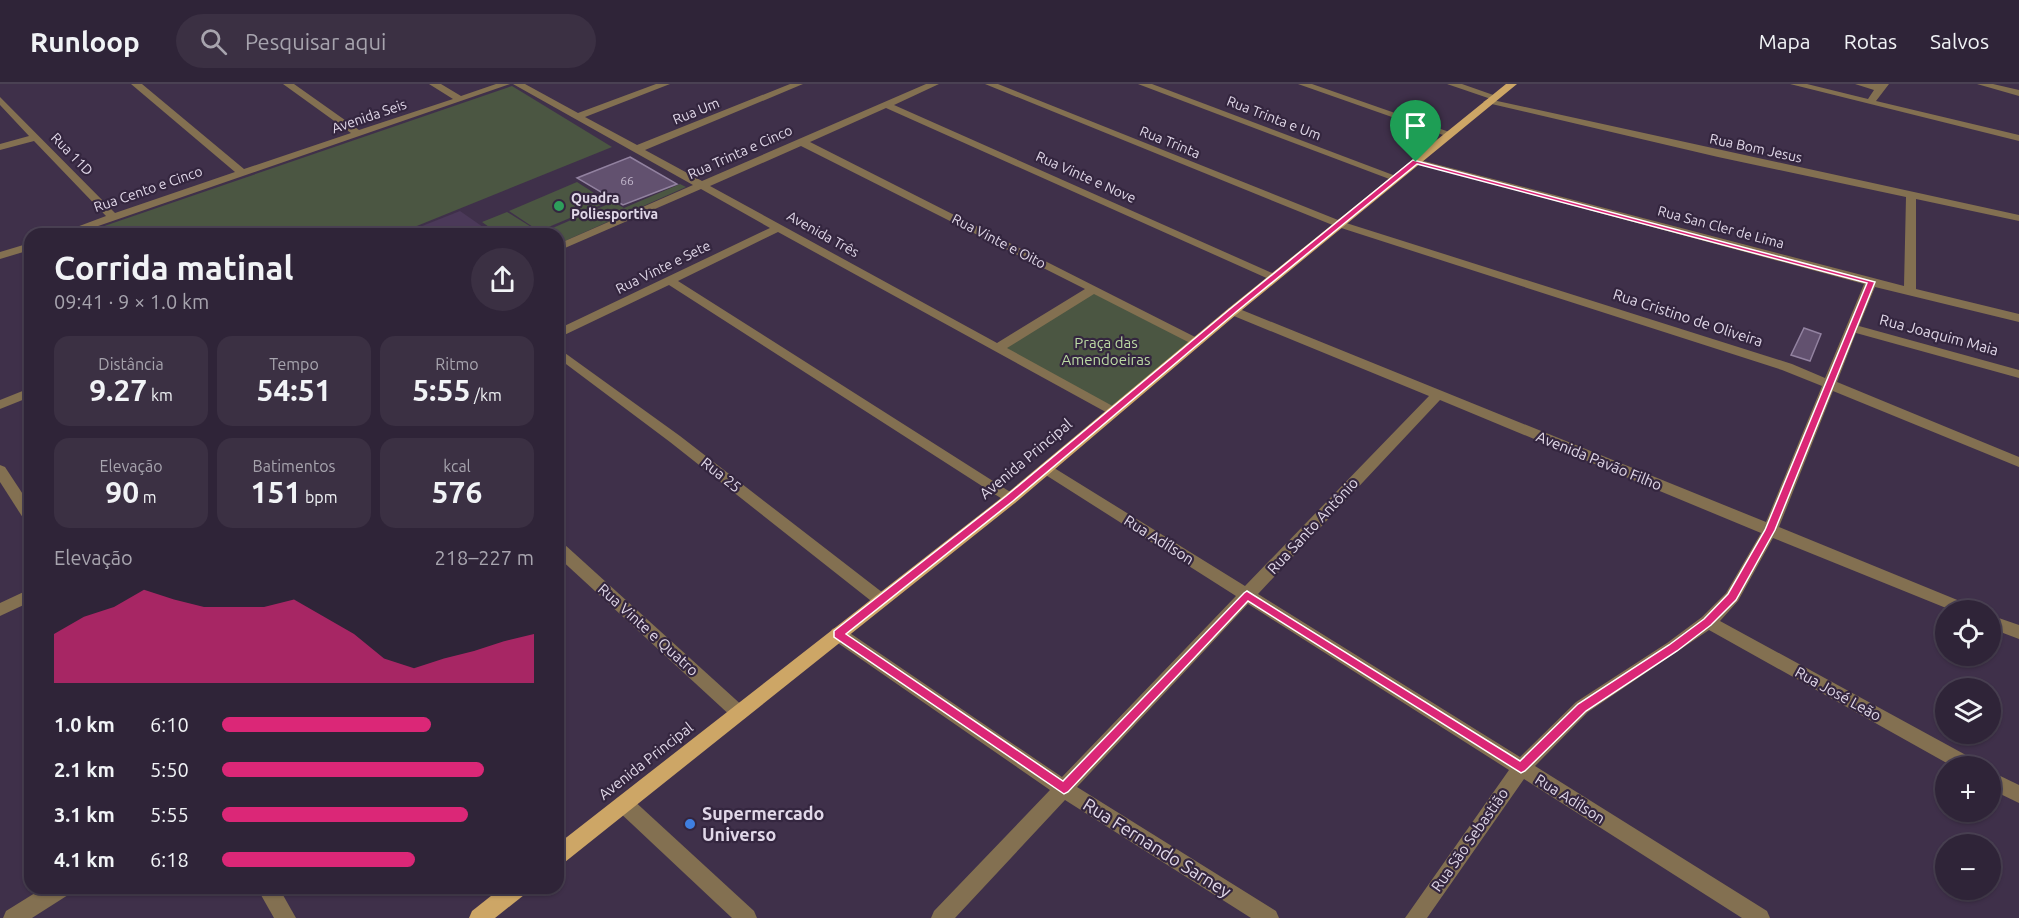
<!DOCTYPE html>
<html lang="pt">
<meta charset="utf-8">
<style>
:root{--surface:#2f2438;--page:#3b3043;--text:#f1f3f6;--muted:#a7a4ae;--line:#4a4153;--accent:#db2777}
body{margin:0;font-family:Ubuntu,sans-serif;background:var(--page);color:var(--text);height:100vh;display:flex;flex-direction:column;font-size:22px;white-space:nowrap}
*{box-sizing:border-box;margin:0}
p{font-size:20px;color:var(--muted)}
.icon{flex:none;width:33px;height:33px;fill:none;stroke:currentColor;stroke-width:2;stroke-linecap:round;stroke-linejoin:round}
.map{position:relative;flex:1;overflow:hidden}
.sheet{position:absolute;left:24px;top:144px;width:540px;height:666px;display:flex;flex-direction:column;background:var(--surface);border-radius:18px;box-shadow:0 2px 4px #0004,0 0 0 2px var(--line)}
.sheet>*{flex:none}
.buttons{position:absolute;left:1935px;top:516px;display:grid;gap:12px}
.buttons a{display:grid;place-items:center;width:66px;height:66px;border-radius:50%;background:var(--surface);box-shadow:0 2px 4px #0004,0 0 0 2px var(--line);font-size:30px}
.pin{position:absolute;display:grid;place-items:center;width:51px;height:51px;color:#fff;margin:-62px -26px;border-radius:50% 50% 50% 0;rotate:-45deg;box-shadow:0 0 6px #0007}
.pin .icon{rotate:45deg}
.round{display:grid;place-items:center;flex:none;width:63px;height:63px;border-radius:32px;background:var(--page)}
.summary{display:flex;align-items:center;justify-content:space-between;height:102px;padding:0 30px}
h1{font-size:33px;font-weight:700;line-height:45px}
.metrics{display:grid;grid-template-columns:repeat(3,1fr);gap:9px;height:102px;padding:6px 30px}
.metrics div{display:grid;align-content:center;border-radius:15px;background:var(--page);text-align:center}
.metrics b{font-size:30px;font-weight:700}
.metrics small{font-size:16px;font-weight:400}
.metrics p{font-size:16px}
.chart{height:168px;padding:12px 30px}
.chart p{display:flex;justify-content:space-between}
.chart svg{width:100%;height:108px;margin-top:6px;fill:var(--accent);opacity:.7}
ul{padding:0 30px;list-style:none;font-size:20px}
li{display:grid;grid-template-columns:96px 72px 1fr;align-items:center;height:45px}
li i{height:15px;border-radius:8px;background:var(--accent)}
header{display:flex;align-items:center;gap:36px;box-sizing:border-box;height:84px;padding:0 30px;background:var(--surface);border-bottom:2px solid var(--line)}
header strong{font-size:28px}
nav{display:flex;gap:33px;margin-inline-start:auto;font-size:21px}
.search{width:420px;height:54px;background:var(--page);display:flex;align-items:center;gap:15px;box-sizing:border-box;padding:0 21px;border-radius:33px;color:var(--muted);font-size:22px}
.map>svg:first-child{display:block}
.built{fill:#4b3959}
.green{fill:#4b5642}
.building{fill:#62516f;stroke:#9282a0;stroke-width:1.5}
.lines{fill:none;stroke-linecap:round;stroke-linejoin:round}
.minor{fill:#837051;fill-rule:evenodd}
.major{fill:#cda666;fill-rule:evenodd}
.route{fill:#db2777;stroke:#fff;stroke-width:1.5;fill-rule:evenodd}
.leisure-dot{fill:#2e9e5b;stroke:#34263f;stroke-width:2}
.shop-dot{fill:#3f7fe0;stroke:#34263f;stroke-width:2}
.labels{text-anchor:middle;stroke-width:4.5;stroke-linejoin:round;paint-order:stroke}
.number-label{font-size:12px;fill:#c1b6ca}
.far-street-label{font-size:14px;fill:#e1d8e9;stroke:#34263f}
.far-poi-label{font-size:14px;font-weight:bold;fill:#e1d8e9;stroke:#34263f;text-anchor:start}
.street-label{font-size:15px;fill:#e1d8e9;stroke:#34263f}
.park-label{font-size:15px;fill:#bcdba4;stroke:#34263f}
.near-poi-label{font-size:18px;font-weight:bold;fill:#e1d8e9;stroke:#34263f;text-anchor:start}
.near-street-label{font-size:18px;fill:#e1d8e9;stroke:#34263f}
</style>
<header>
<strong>Runloop</strong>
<div class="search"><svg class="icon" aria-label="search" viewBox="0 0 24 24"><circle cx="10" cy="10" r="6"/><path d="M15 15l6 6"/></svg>Pesquisar aqui</div>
<nav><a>Mapa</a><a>Rotas</a><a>Salvos</a></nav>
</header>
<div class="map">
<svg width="2019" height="834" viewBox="0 0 2019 834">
<rect width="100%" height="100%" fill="#3f304a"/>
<!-- built -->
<polygon class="built" points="460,127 493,150 402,150"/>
<!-- green -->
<g class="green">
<polygon points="512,2 612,63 397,150 81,150"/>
<polygon points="577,98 608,118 539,147 509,127"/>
<polygon points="680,100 686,103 558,160 558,150 499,150 482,138 507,128 541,149 613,118 624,124"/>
<polygon points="1093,207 1195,257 1112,326 1001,264"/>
</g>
<!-- building -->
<g class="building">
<polygon points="630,73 677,100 623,121 577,94"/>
<polygon points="1804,244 1821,250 1810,277 1791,271"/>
</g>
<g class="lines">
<!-- minor -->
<g class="minor">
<polygon points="131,0 142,0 244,85 351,49 283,0 294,0 359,46 453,15 429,0 441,0 461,12 496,0 510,0 75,150 58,150 106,132 34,57 0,66 0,60 29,52 0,21 0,13 115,129 235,88"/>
<path d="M513,0H525L578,29L656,0H670L585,33L637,61L790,0H803L645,66L702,97L926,0H939L894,21L1281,193L1275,197L1271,196L886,24L810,58L1203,257L1202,260H1192L1094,210L1007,264L1118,325L1120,328L1118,331L1113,332L778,148L678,197L1015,411L1017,415L1015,419L1010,420L669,201L558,254V245L770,144L701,105L558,167V160L693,101ZM801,62L1085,205L997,259L710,102Z"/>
<path d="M985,0H998L1343,138L1792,280L1825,294L1864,200L1411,78L1420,76L1904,202L1906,113L1718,73L1483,18L1488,15L2019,131V137L1916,115V205L2019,230V238L1875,203L1859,242L2019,286V294L1856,249L1837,298L2019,373V383L1833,307L1779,443L1972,522L1974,526H1951L1773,454L1738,517L1720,537L1975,676L1977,682H1952L1709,546L1588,628L1535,682L1767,827L1770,834H1742L1524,695L1427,834H1405L1509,686L1248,520L1077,703L1276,827L1279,834H1251L1065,716L955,834H931L934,827L1050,706L832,555L830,550L832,545L838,543L844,545L1062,693L1236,512L1041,388L1039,385L1041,382H1051L1245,502L1429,312L1229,230L1227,227L1229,224H1237L1766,438L1822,302L1782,286L1335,142ZM1440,316L1761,449L1726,509L1702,533L1667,559L1576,618L1520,673L1258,510Z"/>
<polygon points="1138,0 1152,0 1401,94 1392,96"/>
<polygon points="1298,0 1312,0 1455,50 1446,52"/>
<polygon points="1447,0 1462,0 1499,13 1491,15"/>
<polygon points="1790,0 1807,0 1868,15 1874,6 1855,0 1889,0 1876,17 2019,51 2019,57"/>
<polygon points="1977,0 1993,0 2019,6 2019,12"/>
<polygon points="30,159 30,166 0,175 0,168"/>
<polygon points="558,264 680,352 887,512 889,516 887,520 881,522 875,520 670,358 558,274"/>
<polygon points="30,304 30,313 0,325 0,316"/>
<polygon points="0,381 5,383 30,421 30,438 25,437 0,398"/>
<polygon points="558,458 564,460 745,624 748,629 745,634 739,636 733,634 558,473"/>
<polygon points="30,505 30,518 0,532 0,519"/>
<polygon points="1990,531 2019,541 2019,555 1990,544"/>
<polygon points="1990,687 2019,701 2019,719 1990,705"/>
<polygon points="624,711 631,714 754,827 757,834 732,834 617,726 614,720 617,714"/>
<polygon points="43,804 71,804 68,811 32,834 3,834 6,827"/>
<polygon points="257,804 279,804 296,834 274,834"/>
</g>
<!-- major -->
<g class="major">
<polygon points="1506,0 1517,0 1237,230 1015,419 565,778 558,781 558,760 1005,411 1229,224"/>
<polygon points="501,804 527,804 524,811 495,834 469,834 472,827"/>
</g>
</g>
<!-- route -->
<path class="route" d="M1413,76L1875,198L1775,446L1736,516L1711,541L1677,567L1586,627L1525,687L1521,689L1248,517L1068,708L1064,710L834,553V547L1006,412L1230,225ZM1417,80L1867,199L1765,446L1728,510L1704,535L1669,561L1578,620L1520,677L1247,507L1244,509L1063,697L846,550L1013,417L1236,228Z"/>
<!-- markers -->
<circle class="leisure-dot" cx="559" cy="122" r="6"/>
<circle class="shop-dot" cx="690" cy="740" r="6"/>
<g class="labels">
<!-- number labels -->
<g class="number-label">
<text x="627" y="101">66</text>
</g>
<!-- far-street labels -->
<g class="far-street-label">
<text transform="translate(696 27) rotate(-22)" y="5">Rua Um</text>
<text transform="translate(369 32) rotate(-19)" y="5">Avenida Seis</text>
<text transform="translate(1274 34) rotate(21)" y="5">Rua Trinta e Um</text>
<text transform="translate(1170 58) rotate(22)" y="5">Rua Trinta</text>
<text transform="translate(1756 64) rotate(12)" y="5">Rua Bom Jesus</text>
<text transform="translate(740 68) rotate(-24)" y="5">Rua Trinta e Cinco</text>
<text transform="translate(72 70) rotate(46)" y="5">Rua 11D</text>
<text transform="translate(1086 93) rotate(24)" y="5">Rua Vinte e Nove</text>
<text transform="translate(148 105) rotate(-19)" y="5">Rua Cento e Cinco</text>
<text transform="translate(1721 143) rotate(15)" y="5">Rua San Cler de Lima</text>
<text transform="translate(823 150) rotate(29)" y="5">Avenida Três</text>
<text transform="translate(999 157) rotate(27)" y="5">Rua Vinte e Oito</text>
<text transform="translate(663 183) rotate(-26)" y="5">Rua Vinte e Sete</text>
</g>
<!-- far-poi labels -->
<g class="far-poi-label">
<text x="571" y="119">Quadra<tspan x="571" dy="16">Poliesportiva</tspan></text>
</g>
<!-- street labels -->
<g class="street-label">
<text transform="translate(1688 234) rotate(18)" y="5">Rua Cristino de Oliveira</text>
<text transform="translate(1939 251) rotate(15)" y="5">Rua Joaquim Maia</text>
<text transform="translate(1026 375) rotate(-40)" y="5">Avenida Principal</text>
<text transform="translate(1599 377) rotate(22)" y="5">Avenida Pavão Filho</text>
<text transform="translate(721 391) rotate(38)" y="5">Rua 25</text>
<text transform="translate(1313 442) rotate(-47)" y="5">Rua Santo Antônio</text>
<text transform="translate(1159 456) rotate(32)" y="5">Rua Adílson</text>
<text transform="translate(648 546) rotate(42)" y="5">Rua Vinte e Quatro</text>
<text transform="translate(1838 610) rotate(29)" y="5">Rua José Leão</text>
<text transform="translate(646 677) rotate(-38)" y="5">Avenida Principal</text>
<text transform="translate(1570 715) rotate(32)" y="5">Rua Adílson</text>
<text transform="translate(1470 756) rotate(-55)" y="5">Rua São Sebastião</text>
</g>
<!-- park labels -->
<g class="park-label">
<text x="1106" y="264">Praça das<tspan x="1106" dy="17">Amendoeiras</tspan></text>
</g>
<!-- near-poi labels -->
<g class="near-poi-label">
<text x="702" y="736">Supermercado<tspan x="702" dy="21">Universo</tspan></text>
</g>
<!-- near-street labels -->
<g class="near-street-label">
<text transform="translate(1157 764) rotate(32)" y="6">Rua Fernando Sarney</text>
</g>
</g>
</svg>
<div class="buttons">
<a><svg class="icon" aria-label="locate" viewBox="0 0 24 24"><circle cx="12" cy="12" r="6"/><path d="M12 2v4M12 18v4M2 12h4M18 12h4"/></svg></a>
<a><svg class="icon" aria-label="layers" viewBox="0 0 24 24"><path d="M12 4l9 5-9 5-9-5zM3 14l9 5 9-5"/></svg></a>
<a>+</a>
<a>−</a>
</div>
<div class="pin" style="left:1416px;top:78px;background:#1e9e55"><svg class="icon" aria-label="arrive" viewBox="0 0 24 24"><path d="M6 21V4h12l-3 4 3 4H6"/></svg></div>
<section class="sheet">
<div class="summary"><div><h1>Corrida matinal</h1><p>09:41 · 9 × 1.0 km</p></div><a class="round"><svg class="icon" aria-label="share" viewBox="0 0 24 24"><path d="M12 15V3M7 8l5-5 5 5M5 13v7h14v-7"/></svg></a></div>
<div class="metrics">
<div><p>Distância</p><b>9.27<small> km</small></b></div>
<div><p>Tempo</p><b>54:51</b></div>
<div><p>Ritmo</p><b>5:55<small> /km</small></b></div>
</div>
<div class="metrics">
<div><p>Elevação</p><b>90<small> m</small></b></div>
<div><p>Batimentos</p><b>151<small> bpm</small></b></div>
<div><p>kcal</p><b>576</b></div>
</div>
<div class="chart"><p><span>Elevação</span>218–227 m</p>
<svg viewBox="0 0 160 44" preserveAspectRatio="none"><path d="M0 44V24L10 17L20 13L30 6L40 10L50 13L60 13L70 13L80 10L90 17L100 24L110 34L120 38L130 34L140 31L150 27L160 24V44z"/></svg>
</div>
<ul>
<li><b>1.0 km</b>6:10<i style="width:67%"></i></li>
<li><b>2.1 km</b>5:50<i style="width:84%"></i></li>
<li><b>3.1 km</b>5:55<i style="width:79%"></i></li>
<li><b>4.1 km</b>6:18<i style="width:62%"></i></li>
</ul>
</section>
</div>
